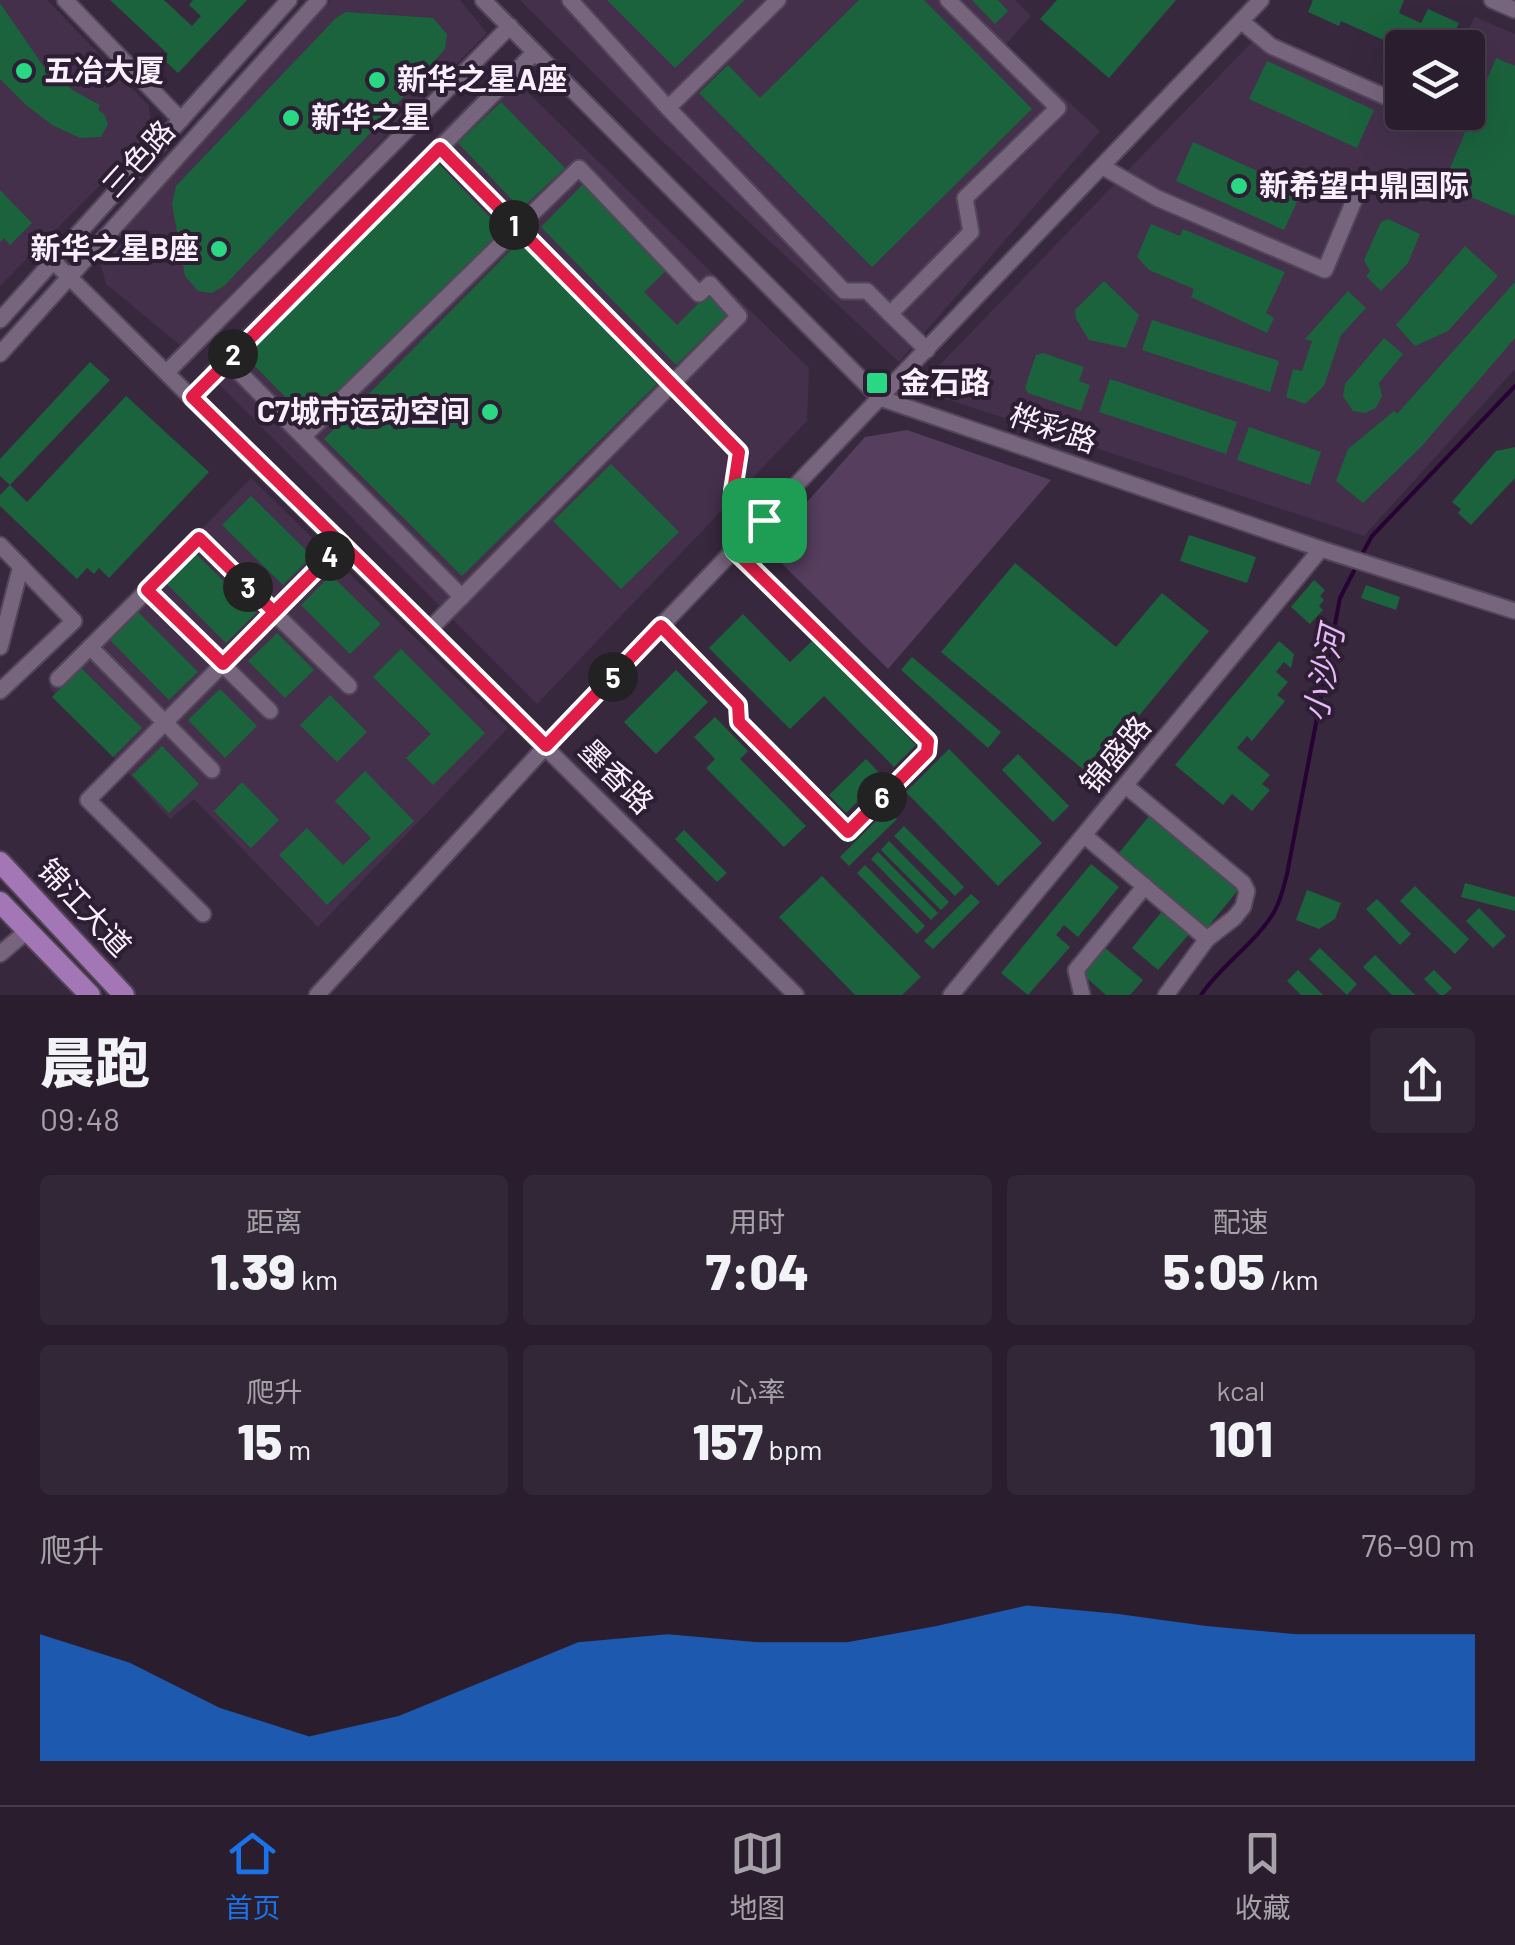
<!DOCTYPE html>
<html lang="zh">
<meta charset="utf-8">
<style>
:root{--surface:#2a1e2e;--page:#322736;--text:#f1f3f6;--muted:#a5a2aa;--line:#463c4a;--accent:#1a73e8}
body{margin:0;font-family:Barlow,"Noto Sans SC",sans-serif;background:var(--page);color:var(--text);height:100vh;display:flex;flex-direction:column;font-size:38px;white-space:nowrap}
*{box-sizing:border-box;margin:0}
p{font-size:32px;color:var(--muted)}
.icon{flex:none;width:55px;height:55px;fill:none;stroke:currentColor;stroke-width:2;stroke-linecap:round;stroke-linejoin:round}
.map{position:relative;height:995px;overflow:hidden}
.panel{display:flex;flex-direction:column;background:var(--surface);flex:1}
.panel>*{flex:none}
.tools{position:absolute;left:1385px;top:30px;display:grid;gap:20px}
.tools a{display:grid;place-items:center;width:100px;height:100px;border-radius:10px;background:var(--surface);box-shadow:0 10px 40px #0002,0 0 0 2px var(--line);font-size:50px}
.pin{position:absolute;display:grid;place-items:center;width:85px;height:85px;color:#fff;margin:-42px;border-radius:20px;box-shadow:0 5px 15px #0006}
.km{position:absolute;width:50px;height:50px;margin:-25px;border-radius:50%;background:#222;color:#fff;font-size:28px;line-height:50px;text-align:center}
.round{display:grid;place-items:center;flex:none;width:105px;height:105px;border-radius:10px;background:var(--page)}
.headline{display:flex;align-items:center;justify-content:space-between;height:170px;padding:0 40px}
h1{font-size:55px;font-weight:800;line-height:75px}
.stats{display:grid;grid-template-columns:repeat(3,1fr);gap:15px;height:170px;padding:10px 40px}
.stats div{display:grid;align-content:center;border-radius:10px;background:var(--page);text-align:center}
.stats b{font-size:50px;font-weight:800}
.stats small{font-size:28px;font-weight:400}
.stats p{font-size:28px}
.chart{height:280px;padding:20px 40px}
.chart p{display:flex;justify-content:space-between}
.chart svg{width:100%;height:180px;margin-top:10px;fill:var(--accent);opacity:.7}
.dock{display:flex;justify-content:space-around;align-items:center;height:140px;border-top:2px solid var(--line);background:var(--surface);font-size:28px;color:var(--muted)}
.dock a{display:grid;justify-items:center;gap:5px}
.dock .selected{color:var(--accent)}
.map>svg:first-child{display:block}
.built{fill:#44304b}
.green{fill:#553e5e}
.lines{fill:none;stroke-linecap:round;stroke-linejoin:round}
.stream{stroke:#280234;stroke-width:4}
.building{fill:#1a633d}
.minor-casing{stroke:#534659;stroke-width:19}
.major-casing{stroke:#534659;stroke-width:24}
.minor{stroke:#77657e;stroke-width:15}
.major{stroke:#a376b5;stroke-width:20}
.route-casing{stroke:#fff;stroke-width:20}
.route{stroke:#e11d48;stroke-width:12}
.poi-dot{fill:#2ad884;stroke:#2e1e34;stroke-width:4}
.labels{text-anchor:middle;stroke-width:8;stroke-linejoin:round;paint-order:stroke}
.poi-label{font-size:30px;font-weight:bold;fill:#f9effd;stroke:#2e1e34;text-anchor:start}
.street-label{font-size:30px;fill:#f9effd;stroke:#2e1e34}
.water-label{font-size:32px;font-style:italic;fill:#e7b9f9;stroke:#2e1e34}
</style>
<div class="map">
<svg width="1515" height="995" viewBox="0 0 1515 995">
<rect width="100%" height="100%" fill="#38283e"/>
<!-- built -->
<g class="built">
<polygon points="0,0 47,0 149,106 151,134 0,286"/>
<polygon points="331,0 460,0 487,33 180,345 106,284 99,257"/>
<polygon points="520,0 1015,0 1031,16 1006,44 1100,131 899,362 656,135"/>
<polygon points="1475,17 1515,34 1515,369 1364,536 928,393 928,377 1252,42 1421,119 1425,113 1468,112 1468,48 1459,47"/>
<polygon points="504,69 809,368 807,421 537,704 203,368"/>
<polygon points="251,478 508,728 318,927 194,799 170,819 49,687"/>
</g>
<!-- green -->
<polygon class="green" points="907,430 1051,480 888,669 766,548 865,437"/>
<g class="lines">
<!-- stream -->
<g class="stream">
<polyline points="1361,556 1372,536 1515,386"/>
<path d="M1201,995C1222,964 1255,944 1274,912C1281,900 1284,886 1287,874L1340,598L1357,565"/>
</g>
</g>
<!-- building -->
<g class="building">
<polygon points="110,0 164,0 192,26 201,16 189,5 193,0 247,0 178,73 163,59 168,54"/>
<polygon points="607,0 745,0 675,68"/>
<polygon points="859,0 924,0 1032,109 872,267 699,93 728,65 760,98"/>
<polygon points="972,0 998,0 1008,11 995,24"/>
<polygon points="1057,0 1176,0 1109,78 1040,19"/>
<polygon points="1313,0 1404,0 1399,13 1421,23 1428,9 1459,23 1452,39 1461,43 1459,48 1410,48 1414,38 1393,29 1388,42 1341,21 1339,26 1308,12"/>
<polygon points="0,3 44,67 74,91 100,105 98,110 104,114 108,124 101,137 80,138 52,125 25,104 0,79"/>
<polygon points="346,12 433,18 447,34 445,49 381,122 224,286 212,293 198,291 185,276 172,204 176,186 336,18"/>
<polygon points="1496,58 1515,66 1515,216 1443,185"/>
<polygon points="1267,61 1374,110 1357,148 1249,99"/>
<polygon points="501,102 565,168 521,209 458,143"/>
<polygon points="1193,142 1302,191 1284,230 1176,181"/>
<polygon points="437,162 502,230 309,421 242,353"/>
<polygon points="583,184 668,269 644,292 677,325 712,290 732,310 676,365 541,227"/>
<polygon points="0,190 32,223 10,245 4,238 0,242"/>
<polygon points="1388,219 1420,234 1408,263 1381,291 1366,276 1370,271 1364,260 1381,222"/>
<polygon points="1151,224 1180,236 1183,229 1285,272 1266,313 1274,318 1267,333 1191,297 1194,289 1149,270 1137,257"/>
<polygon points="519,242 657,384 462,576 324,439"/>
<polygon points="1465,246 1498,276 1448,331 1415,346 1396,325"/>
<polygon points="1104,281 1139,315 1126,348 1089,340 1076,319 1075,310"/>
<polygon points="1515,282 1515,338 1421,447 1363,503 1336,481 1348,449 1394,411 1397,414"/>
<polygon points="1348,291 1366,308 1341,335 1324,386 1305,404 1286,397 1293,369 1302,371 1312,341 1305,339"/>
<polygon points="1152,320 1279,361 1270,392 1142,350"/>
<polygon points="1384,338 1403,354 1379,383 1382,396 1376,408 1365,413 1353,411 1343,396 1345,384"/>
<polygon points="1043,353 1084,367 1079,381 1090,385 1081,411 1028,393 1025,388 1036,355"/>
<polygon points="90,362 110,380 10,485 0,476 0,459"/>
<polygon points="1110,379 1237,422 1226,454 1099,412"/>
<polygon points="126,396 209,472 109,578 99,568 94,574 87,568 77,579 0,506 0,495 10,485 27,502"/>
<polygon points="1249,427 1321,452 1310,485 1237,460"/>
<polygon points="1515,447 1515,478 1471,525 1458,513 1461,509 1452,502 1496,451"/>
<polygon points="611,464 679,532 621,589 553,521"/>
<polygon points="251,496 312,556 283,585 222,525"/>
<polygon points="1189,535 1256,557 1247,583 1180,561"/>
<polygon points="194,552 256,613 226,643 165,582"/>
<polygon points="1015,563 1116,647 1162,593 1209,631 1090,775 941,652"/>
<polygon points="331,575 381,624 350,654 301,605"/>
<polygon points="1314,580 1325,590 1320,596 1324,600 1319,606 1323,610 1310,624 1291,607"/>
<polygon points="1366,585 1400,597 1396,610 1361,598"/>
<polygon points="137,611 198,672 169,700 109,639"/>
<polygon points="743,614 790,662 813,640 916,745 894,767 824,696 790,729 709,648"/>
<polygon points="277,633 314,670 285,698 248,661"/>
<polygon points="1279,641 1294,654 1291,668 1284,662 1276,672 1288,682 1277,695 1285,701 1252,741 1247,736 1237,748 1270,775 1262,784 1270,790 1252,811 1232,794 1223,805 1175,765"/>
<polygon points="401,649 485,733 433,785 406,758 431,734 373,677"/>
<polygon points="912,657 1001,732 988,748 901,670"/>
<polygon points="81,668 142,728 113,757 52,697"/>
<polygon points="676,670 708,702 656,754 624,722"/>
<polygon points="220,689 257,726 225,758 188,720"/>
<polygon points="330,695 367,732 337,762 300,725"/>
<polygon points="715,717 748,751 740,759 806,826 784,847 706,768 715,759 694,737"/>
<polygon points="162,746 199,784 169,813 132,775"/>
<polygon points="949,749 1042,843 998,886 906,792"/>
<polygon points="1018,754 1069,806 1053,822 1002,770"/>
<polygon points="866,759 883,777 846,813 829,795"/>
<polygon points="365,771 414,821 327,905 279,855 307,828 343,865 371,838 335,801"/>
<polygon points="242,782 279,820 251,848 214,811"/>
<polygon points="887,810 897,819 849,866 840,857"/>
<polygon points="1150,815 1239,889 1207,928 1118,854"/>
<polygon points="904,826 964,887 955,896 894,836"/>
<polygon points="684,830 727,873 717,882 675,839"/>
<polygon points="889,841 949,902 941,910 881,850"/>
<polygon points="878,852 938,913 931,920 871,859"/>
<polygon points="1091,864 1119,887 1078,937 1064,925 1056,935 1070,947 1028,995 1001,973"/>
<polygon points="865,865 925,926 917,934 857,873"/>
<polygon points="822,876 921,977 902,995 855,995 779,917"/>
<polygon points="1465,883 1515,897 1515,911 1461,897"/>
<polygon points="1415,886 1469,939 1455,954 1400,901"/>
<polygon points="1307,890 1341,903 1335,919 1319,929 1296,920"/>
<polygon points="971,894 980,902 933,949 924,941"/>
<polygon points="1377,899 1411,934 1400,945 1366,909"/>
<polygon points="1479,908 1506,936 1493,948 1466,921"/>
<polygon points="1163,910 1190,933 1158,970 1132,948"/>
<polygon points="1104,947 1143,980 1130,995 1106,995 1082,974"/>
<polygon points="1320,948 1357,984 1347,995 1309,959"/>
<polygon points="1375,955 1415,995 1392,995 1363,967"/>
<polygon points="1298,970 1323,995 1301,995 1287,981"/>
<polygon points="1434,970 1452,988 1444,995 1440,995 1424,979"/>
</g>
<g class="lines">
<!-- minor casing -->
<g class="minor-casing">
<g id="minor">
<polyline points="65,0 181,120"/>
<polyline points="483,0 880,398 1321,549 1515,611"/>
<polyline points="570,0 668,108 778,0"/>
<polyline points="1492,0 1515,10"/>
<polyline points="1241,21 1271,46 1402,104"/>
<polyline points="668,108 844,291 867,291 890,314 971,232 965,198 1058,108 948,0"/>
<polyline points="440,148 739,452 733,491 763,520"/>
<polyline points="1103,167 1157,198 1325,270 1361,184"/>
<polyline points="54,262 796,995"/>
<polyline points="890,314 927,350"/>
<polyline points="0,320 289,0"/>
<polyline points="0,354 319,0"/>
<polyline points="227,360 462,597"/>
<polyline points="167,372 510,26"/>
<polyline points="193,397 535,52"/>
<polyline points="304,436 579,168 699,294 710,284 739,316 429,630"/>
<polyline points="0,545 74,621 0,691"/>
<polyline points="147,590 270,711"/>
<polyline points="661,626 738,705 739,722 848,831 927,752 928,741 734,550"/>
<polyline points="0,647 21,566"/>
<polyline points="90,647 212,770"/>
<polyline points="58,679 199,539 349,686"/>
<polyline points="1126,786 1243,883 1247,891 1243,907 1234,918 1207,939"/>
<polyline points="1085,836 1207,939 1166,995"/>
<polyline points="203,914 88,800 342,544"/>
<polyline points="0,954 27,931"/>
<polyline points="317,995 546,746 1261,0"/>
<polyline points="951,995 1321,549"/>
<polyline points="1082,995 1076,970 1145,886"/>
</g>
</g>
<!-- major casing -->
<g class="major-casing">
<g id="major">
<polyline points="0,862 124,995"/>
<polyline points="0,902 90,995"/>
</g>
</g>
<!-- minor -->
<use href="#minor" class="minor"/>
<!-- major -->
<use href="#major" class="major"/>
</g>
<g class="lines">
<!-- route casing -->
<g class="route-casing">
<polyline id="route" points="764,520 733,491 739,452 440,148 192,397 342,544 274,612 199,538 147,590 223,664 342,544 546,746 661,626 738,705 739,722 848,832 927,752 928,741 734,550 764,520"/>
</g>
<!-- route -->
<use href="#route" class="route"/>
</g>
<!-- markers -->
<g class="poi-dot">
<circle cx="24" cy="71" r="10"/>
<circle cx="377" cy="80" r="10"/>
<circle cx="291" cy="118" r="10"/>
<circle cx="1239" cy="186" r="10"/>
<circle cx="219" cy="249" r="10"/>
<rect x="865" y="371" width="24" height="24" rx="5"/>
<circle cx="490" cy="412" r="10"/>
</g>
<g class="labels">
<!-- poi labels -->
<g class="poi-label">
<text x="44" y="81">五冶大厦</text>
<text x="397" y="90">新华之星A座</text>
<text x="311" y="128">新华之星</text>
<text x="1259" y="196">新希望中鼎国际</text>
<text x="199" y="259" text-anchor="end">新华之星B座</text>
<text x="900" y="393">金石路</text>
<text x="470" y="422" text-anchor="end">C7城市运动空间</text>
</g>
<!-- street labels -->
<g class="street-label">
<text transform="translate(139 159) rotate(-48)" y="10">三色路</text>
<text transform="translate(1053 429) rotate(19)" y="10">桦彩路</text>
<text transform="translate(1116 755) rotate(-50)" y="10">锦盛路</text>
<text transform="translate(616 777) rotate(45)" y="10">墨香路</text>
<text transform="translate(84 908) rotate(47)" y="10">锦江大道</text>
</g>
<!-- water labels -->
<g class="water-label">
<text transform="translate(1324 674) rotate(-79)" y="11">小沙河</text>
</g>
</g>
</svg>
<div class="tools">
<a><svg class="icon" aria-label="layers" viewBox="0 0 24 24"><path d="M12 4l9 5-9 5-9-5zM3 14l9 5 9-5"/></svg></a>
</div>
<div class="pin" style="left:764px;top:520px;background:#1e9e55"><svg class="icon" aria-label="arrive" viewBox="0 0 24 24"><path d="M6 21V4h12l-3 4 3 4H6"/></svg></div>
<b class="km" style="left:514px;top:225px">1</b>
<b class="km" style="left:233px;top:354px">2</b>
<b class="km" style="left:248px;top:587px">3</b>
<b class="km" style="left:330px;top:556px">4</b>
<b class="km" style="left:613px;top:677px">5</b>
<b class="km" style="left:882px;top:797px">6</b>
</div>
<section class="panel">
<div class="headline"><div><h1>晨跑</h1><p>09:48</p></div><a class="round"><svg class="icon" aria-label="share" viewBox="0 0 24 24"><path d="M12 15V3M7 8l5-5 5 5M5 13v7h14v-7"/></svg></a></div>
<div class="stats">
<div><p>距离</p><b>1.39<small> km</small></b></div>
<div><p>用时</p><b>7:04</b></div>
<div><p>配速</p><b>5:05<small> /km</small></b></div>
</div>
<div class="stats">
<div><p>爬升</p><b>15<small> m</small></b></div>
<div><p>心率</p><b>157<small> bpm</small></b></div>
<div><p>kcal</p><b>101</b></div>
</div>
<div class="chart"><p><span>爬升</span>76–90 m</p>
<svg viewBox="0 0 160 44" preserveAspectRatio="none"><path d="M0 44V13L10 20L20 31L30 38L40 33L50 24L60 15L70 13L80 15L90 15L100 11L110 6L120 8L130 11L140 13L150 13L160 13V44z"/></svg>
</div>
</section>
<nav class="dock">
<a class="selected"><svg class="icon" aria-label="home" viewBox="0 0 24 24"><path d="M3 11l9-7 9 7M6 9v11h12V9"/></svg>首页</a>
<a><svg class="icon" aria-label="map" viewBox="0 0 24 24"><path d="M3 6l6-2 6 2 6-2v14l-6 2-6-2-6 2zM9 4v14M15 6v14"/></svg>地图</a>
<a><svg class="icon" aria-label="saved" viewBox="0 0 24 24"><path d="M7 4h10v16l-5-4-5 4z"/></svg>收藏</a>
</nav>
